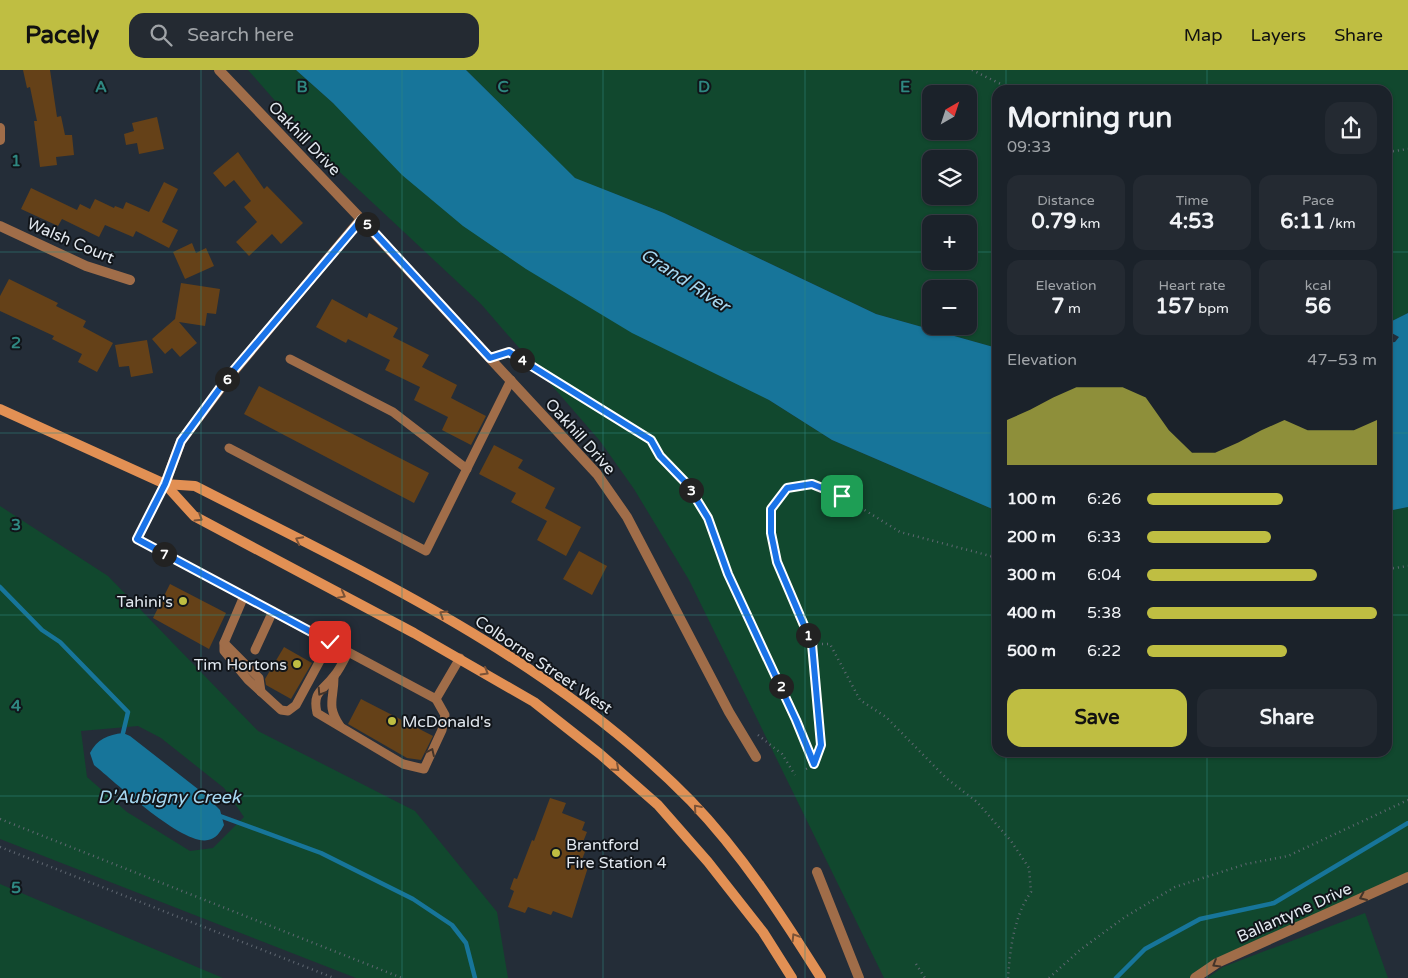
<!DOCTYPE html>
<meta charset="utf-8">
<style>
:root{--surface:#1b222a;--page:#242a32;--text:#f1f3f6;--muted:#a0a4a8;--line:#393f47;--accent:#bfbe42}
body{margin:0;font-family:"Varela Round",sans-serif;background:var(--page);color:var(--text);height:100vh;display:flex;flex-direction:column;font-size:19px;white-space:nowrap}
*{box-sizing:border-box;margin:0}
p{font-size:16px;color:var(--muted)}
.icon{flex:none;width:28px;height:28px;fill:none;stroke:currentColor;stroke-width:2;stroke-linecap:round;stroke-linejoin:round}
.map{position:relative;flex:1;overflow:hidden}
.drawer{position:absolute;left:992px;top:15px;width:400px;height:672px;display:flex;flex-direction:column;background:var(--surface);border-radius:15px;box-shadow:0 1px 4px #0004,0 0 0 1px var(--line)}
.drawer>*{flex:none}
.needle{width:32px;rotate:39deg}
.fabs{position:absolute;left:922px;top:15px;display:grid;gap:10px}
.fabs a{display:grid;place-items:center;width:55px;height:55px;border-radius:10px;background:var(--surface);box-shadow:0 1px 4px #0004,0 0 0 1px var(--line);font-size:25px}
.pin{position:absolute;display:grid;place-items:center;width:42px;height:42px;color:#fff;margin:-21px;border-radius:10px;box-shadow:0 2px 8px #0006}
.km{position:absolute;width:25px;height:25px;margin:-12px;border-radius:50%;background:#222;color:#fff;font-size:14px;line-height:25px;text-align:center}
.round{display:grid;place-items:center;flex:none;width:52px;height:52px;border-radius:15px;background:var(--page)}
.overview{display:flex;align-items:center;justify-content:space-between;height:85px;padding:0 15px}
h1{font-size:28px;font-weight:700;line-height:38px}
.stats{display:grid;grid-template-columns:repeat(3,1fr);gap:8px;height:85px;padding:5px 15px}
.stats div{display:grid;align-content:center;border-radius:12px;background:var(--page);text-align:center}
.stats b{font-size:21px;font-weight:700}
.stats small{font-size:14px;font-weight:400}
.stats p{font-size:14px}
.chart{height:140px;padding:10px 15px}
.chart p{display:flex;justify-content:space-between}
.chart svg{width:100%;height:90px;margin-top:5px;fill:var(--accent);opacity:.7}
.button{display:flex;gap:10px;margin-top:auto;padding:10px 15px}
.button a{flex:1;height:58px;border-radius:15px;background:var(--accent);color:#111;font-size:20px;font-weight:700;line-height:58px;text-align:center}
.button a+a{background:var(--page);color:var(--text)}
ul{padding:0 15px;list-style:none;font-size:16px}
li{display:grid;grid-template-columns:80px 60px 1fr;align-items:center;height:38px}
li i{height:12px;border-radius:6px;background:var(--accent)}
header{display:flex;align-items:center;gap:30px;box-sizing:border-box;height:70px;padding:0 25px;background:var(--accent);color:#111}
header strong{font-size:24px}
nav{display:flex;gap:28px;margin-inline-start:auto;font-size:18px}
.search{width:350px;height:45px;background:var(--page);display:flex;align-items:center;gap:12px;box-sizing:border-box;padding:0 18px;border-radius:15px;color:var(--muted);font-size:19px}
.map>svg:first-child{display:block}
.green{fill:#11482e;fill-rule:evenodd}
.water{fill:#17759a}
.lines{fill:none;stroke-linecap:round;stroke-linejoin:round}
.stream{stroke:#17759a;stroke-width:4.5}
.building{fill:#654118}
.path{stroke:#606872;stroke-width:2.5;stroke-dasharray:1 4;stroke-linecap:butt}
.service{stroke:#a06d49;stroke-width:9}
.minor{stroke:#a06d49;stroke-width:10}
.secondary{stroke:#e29054;stroke-width:10}
.oneway{stroke:#7a5237}
.oneway2{stroke:#43342a}
.route-casing{stroke:#fff;stroke-width:10}
.route{stroke:#1a73e8;stroke-width:6}
.grid{fill:none;stroke:#2f8781;stroke-width:1;stroke-opacity:0.55}
.poi-dot{fill:#bfbe42;stroke:#11151a;stroke-width:2}
.labels{text-anchor:middle;stroke-width:4;stroke-linejoin:round;paint-order:stroke}
.street-label{font-size:16px;fill:#e2e8ef;stroke:#11151a}
.poi-label{font-size:16px;fill:#e2e8ef;stroke:#11151a;text-anchor:end}
.water-label{font-size:18px;font-style:italic;fill:#a6d7f0;stroke:#11151a}
.grid-label{font-size:16px;text-anchor:middle;font-weight:bold;fill:#2f8781;stroke:#11151a;stroke-width:4;stroke-linejoin:round;paint-order:stroke}
</style>
<header>
<strong>Pacely</strong>
<div class="search"><svg class="icon" aria-label="search" viewBox="0 0 24 24"><circle cx="10" cy="10" r="6"/><path d="M15 15l6 6"/></svg>Search here</div>
<nav><a>Map</a><a>Layers</a><a>Share</a></nav>
</header>
<div class="map">
<svg width="1408" height="908" viewBox="0 0 1408 908">
<rect width="100%" height="100%" fill="#242d38"/>
<!-- green -->
<g class="green">
<polygon points="248,0 296,0 333,33 769,330 832,370 997,441 998,682 1388,682 1388,441 1408,437 1408,806 1194,908 884,908 689,510 634,419 600,371 481,234 328,91"/>
<path d="M466,0H1408V243L1388,253V20H998L997,278L876,244L664,143L574,108ZM931,24H969V61H931ZM931,89H969V126H931ZM931,154H969V191H931ZM931,219H969V256H931Z"/>
<path d="M0,436L108,506L258,661L415,741L497,842L508,908H356L0,769ZM138,656L161,668L224,718L244,747L213,778L190,781L127,742L87,707L81,661Z"/>
<polygon points="0,814 223,908 0,908"/>
<polygon points="1365,843 1388,908 1207,908 1223,897"/>
</g>
<!-- water -->
<g class="water">
<polygon points="296,0 466,0 575,108 664,143 876,244 997,278 997,441 832,370 769,330 632,263 526,199 463,156 402,105 333,33"/>
<polygon points="1408,243 1408,437 1388,441 1388,273 1395,272 1399,267 1388,261 1388,253"/>
<path d="M123,663L130,666L203,723L220,740L224,755C221,761 216,769 208,770C183,776 115,712 94,695L90,683C97,669 108,665 123,663Z"/>
</g>
<g class="lines">
<!-- stream -->
<g class="stream">
<polyline points="0,517 42,560 60,572 128,642 123,663"/>
<polyline points="220,746 321,783 413,829 452,855 466,873 475,908"/>
<polyline points="1116,908 1145,879 1200,849 1274,833 1408,753"/>
</g>
</g>
<!-- building -->
<g class="building">
<polygon points="23,0 50,0 57,47 61,46 65,65 72,65 74,85 56,87 57,95 40,97 34,51 37,51 30,17 27,18"/>
<polygon points="157,47 164,79 139,84 137,73 126,75 124,64 134,61 132,53"/>
<polygon points="238,82 264,119 267,116 303,153 281,174 272,164 249,186 236,172 257,152 244,137 251,131 234,110 225,117 213,103"/>
<polygon points="164,112 178,119 162,152 178,160 169,178 136,161 133,167 105,155 99,167 62,149 58,156 21,139 31,118 77,140 80,134 90,139 95,129 114,138 115,136 123,139 126,132 149,142"/>
<polygon points="192,173 196,183 206,178 214,196 185,209 173,182"/>
<polygon points="9,209 58,233 56,236 86,251 83,257 113,273 97,302 78,292 82,284 52,269 54,266 0,241 0,226"/>
<polygon points="181,213 220,219 216,244 207,243 205,256 179,252 197,273 180,287 172,278 165,284 152,269 175,249"/>
<polygon points="332,229 367,248 369,243 398,258 393,267 429,285 422,297 457,315 451,328 486,346 471,375 442,360 448,347 414,330 420,317 385,300 390,290 348,269 346,273 316,257"/>
<polygon points="147,270 153,303 131,307 129,296 119,297 115,275"/>
<polygon points="259,316 429,403 414,433 244,344"/>
<polygon points="494,375 523,390 518,398 555,418 545,438 581,457 566,486 537,470 547,451 511,432 516,423 479,404"/>
<polygon points="579,481 607,496 592,525 563,509"/>
<polygon points="170,514 226,543 209,579 153,548"/>
<polygon points="284,577 312,593 291,629 266,615 265,609"/>
<polygon points="361,629 433,666 421,690 407,688 348,654"/>
<polygon points="550,728 566,733 562,743 585,752 582,760 587,762 583,772 588,774 581,792 589,794 572,848 553,841 551,845 528,837 525,843 508,837 514,821 510,819 514,808 517,809 532,770 534,771"/>
</g>
<g class="lines">
<!-- path -->
<g class="path">
<polyline points="972,0 1013,20"/>
<polyline points="1388,82 1408,79"/>
<polyline points="501,285 509,282 651,370 660,386 687,414 708,448 728,504 797,649 814,695"/>
<polyline points="1388,499 1408,496"/>
<path d="M812,574H830L860,630L886,647L946,708L977,732L1011,771L1029,798L1031,822C1014,846 1010,879 1008,908"/>
<polyline points="758,665 782,684 795,705"/>
<polyline points="806,699 814,695 821,675 812,574 777,492 771,463 771,439 787,418 812,414 842,426 900,462 998,488"/>
<polyline points="0,749 402,908"/>
<polyline points="0,777 334,908"/>
<polyline points="916,894 925,908"/>
<polyline points="1049,908 1080,880 1125,847 1175,817 1246,794 1288,786 1408,730"/>
</g>
<!-- service -->
<g class="service">
<polyline points="290,289 393,342 467,399"/>
<polyline points="229,378 426,481 511,310"/>
<polyline points="165,414 137,469 436,629 460,588"/>
<polyline points="244,526 224,573 224,581 248,610 281,640 288,641 296,635 330,572"/>
<polyline points="224,573 259,608 261,622"/>
<polyline points="255,580 273,541"/>
<path d="M348,582C344,590 340,599 334,606C323,621 312,621 317,643L403,694L424,699L442,660L445,645L436,629"/>
<path d="M334,607C334,630 326,635 340,656"/>
</g>
<!-- minor -->
<g class="minor">
<polyline points="219,0 361,149 597,404 627,447 729,642 756,687"/>
<polyline points="0,58 0,70"/>
<polyline points="0,156 86,196 130,210"/>
<polyline points="165,414 181,371 229,307 361,149"/>
<polyline points="817,802 859,908"/>
<polyline points="1195,908 1217,893 1408,807"/>
</g>
<!-- secondary -->
<g class="secondary">
<path d="M0,339L165,414L195,416C371,506 551,588 691,731C742,784 782,846 821,908"/>
<polyline points="165,414 194,446 414,563 534,632 600,684 658,735 708,792 763,862 792,908"/>
</g>
</g>
<!-- one-way arrows -->
<defs><path id="oneway-chevron" d="M-2-3.5L2.5 0L-2 3.5" fill="none" stroke-width="1.6" stroke-linecap="round" stroke-linejoin="round" transform="scale(1.25)"/></defs>
<g class="oneway">
<use href="#oneway-chevron" transform="translate(199 448) rotate(32)"/>
<use href="#oneway-chevron" transform="translate(299 470) rotate(-153)"/>
<use href="#oneway-chevron" transform="translate(342 525) rotate(28)"/>
<use href="#oneway-chevron" transform="translate(443 544) rotate(-148)"/>
<use href="#oneway-chevron" transform="translate(485 602) rotate(30)"/>
<use href="#oneway-chevron" transform="translate(616 698) rotate(42)"/>
<use href="#oneway-chevron" transform="translate(697 738) rotate(-131)"/>
<use href="#oneway-chevron" transform="translate(795 867) rotate(-122)"/>
</g>
<g class="oneway2">
<use href="#oneway-chevron" transform="translate(321 622) rotate(123)"/>
<use href="#oneway-chevron" transform="translate(431 682) rotate(-65)"/>
<use href="#oneway-chevron" transform="translate(1363 827) rotate(156)"/>
<use href="#oneway-chevron" transform="translate(1216 894) rotate(149)"/>
</g>
<g class="lines">
<!-- route casing -->
<g class="route-casing">
<polyline id="route" points="330,572 137,469 165,414 181,371 228,307 362,149 490,288 509,282 651,370 660,386 687,414 708,448 728,504 796,650 814,694 821,675 812,574 777,492 771,463 771,439 787,418 812,414 842,426"/>
</g>
<!-- route -->
<use href="#route" class="route"/>
</g>
<!-- grid -->
<path class="grid" d="M201,0V908M402,0V908M603,0V908M805,0V908M1006,0V20M1207,0V20M0,182H931M969,182H998M1388,182H1408M0,363H998M1388,363H1408M0,545H998M1388,545H1408M1006,682V908M1207,682V908M0,726H1408"/>
<!-- markers -->
<g class="poi-dot">
<circle cx="183" cy="531" r="5"/>
<circle cx="297" cy="594" r="5"/>
<circle cx="392" cy="651" r="5"/>
<circle cx="556" cy="783" r="5"/>
</g>
<g class="labels">
<!-- street labels -->
<g class="street-label">
<text transform="translate(305 68) rotate(46)" y="6">Oakhill Drive</text>
<text transform="translate(71 170) rotate(23)" y="6">Walsh Court</text>
<text transform="translate(581 366) rotate(48)" y="6">Oakhill Drive</text>
<text transform="translate(544 594) rotate(34)" y="6">Colborne Street West</text>
<text transform="translate(1294 842) rotate(-24)" y="6">Ballantyne Drive</text>
</g>
<!-- poi labels -->
<g class="poi-label">
<text x="173" y="537">Tahini's</text>
<text x="287" y="600">Tim Hortons</text>
<text x="402" y="657" text-anchor="start">McDonald's</text>
<text x="566" y="780" text-anchor="start">Brantford<tspan x="566" dy="18">Fire Station 4</tspan></text>
</g>
<!-- water labels -->
<g class="water-label">
<text transform="translate(685 210) rotate(33)" y="6">Grand River</text>
<text x="169" y="733">D'Aubigny Creek</text>
</g>
</g>
<g class="grid-label">
<text x="101" y="22">A</text>
<text x="302" y="22">B</text>
<text x="503" y="22">C</text>
<text x="704" y="22">D</text>
<text x="905" y="22">E</text>
<text x="16" y="96">1</text>
<text x="16" y="278">2</text>
<text x="16" y="460">3</text>
<text x="16" y="641">4</text>
<text x="16" y="823">5</text>
</g>
</svg>
<div class="fabs">
<a><svg class="needle" viewBox="-14 -14 28 28"><path d="M0-13l5 13h-10z" fill="#e53935"/><path d="M0 13l5-13h-10z" fill="#a0a4a8"/></svg></a>
<a><svg class="icon" aria-label="layers" viewBox="0 0 24 24"><path d="M12 4l9 5-9 5-9-5zM3 14l9 5 9-5"/></svg></a>
<a>+</a>
<a>−</a>
</div>
<div class="pin" style="left:842px;top:426px;background:#1e9e55"><svg class="icon" aria-label="arrive" viewBox="0 0 24 24"><path d="M6 21V4h12l-3 4 3 4H6"/></svg></div>
<div class="pin" style="left:330px;top:572px;background:#d93025"><svg class="icon" aria-label="check" viewBox="0 0 24 24"><path d="M5 12l5 5 9-10"/></svg></div>
<b class="km" style="left:808px;top:565px">1</b>
<b class="km" style="left:781px;top:616px">2</b>
<b class="km" style="left:691px;top:420px">3</b>
<b class="km" style="left:522px;top:290px">4</b>
<b class="km" style="left:367px;top:154px">5</b>
<b class="km" style="left:227px;top:309px">6</b>
<b class="km" style="left:164px;top:484px">7</b>
<section class="drawer">
<div class="overview"><div><h1>Morning run</h1><p>09:33</p></div><a class="round"><svg class="icon" aria-label="share" viewBox="0 0 24 24"><path d="M12 15V3M7 8l5-5 5 5M5 13v7h14v-7"/></svg></a></div>
<div class="stats">
<div><p>Distance</p><b>0.79<small> km</small></b></div>
<div><p>Time</p><b>4:53</b></div>
<div><p>Pace</p><b>6:11<small> /km</small></b></div>
</div>
<div class="stats">
<div><p>Elevation</p><b>7<small> m</small></b></div>
<div><p>Heart rate</p><b>157<small> bpm</small></b></div>
<div><p>kcal</p><b>56</b></div>
</div>
<div class="chart"><p><span>Elevation</span>47–53 m</p>
<svg viewBox="0 0 160 44" preserveAspectRatio="none"><path d="M0 44V22L10 17L20 11L30 6L40 6L50 6L60 11L70 27L80 38L90 38L100 33L110 27L120 22L130 27L140 27L150 27L160 22V44z"/></svg>
</div>
<ul>
<li><b>100 m</b>6:26<i style="width:59%"></i></li>
<li><b>200 m</b>6:33<i style="width:54%"></i></li>
<li><b>300 m</b>6:04<i style="width:74%"></i></li>
<li><b>400 m</b>5:38<i style="width:100%"></i></li>
<li><b>500 m</b>6:22<i style="width:61%"></i></li>
</ul>
<div class="button"><a>Save</a><a>Share</a></div>
</section>
</div>
